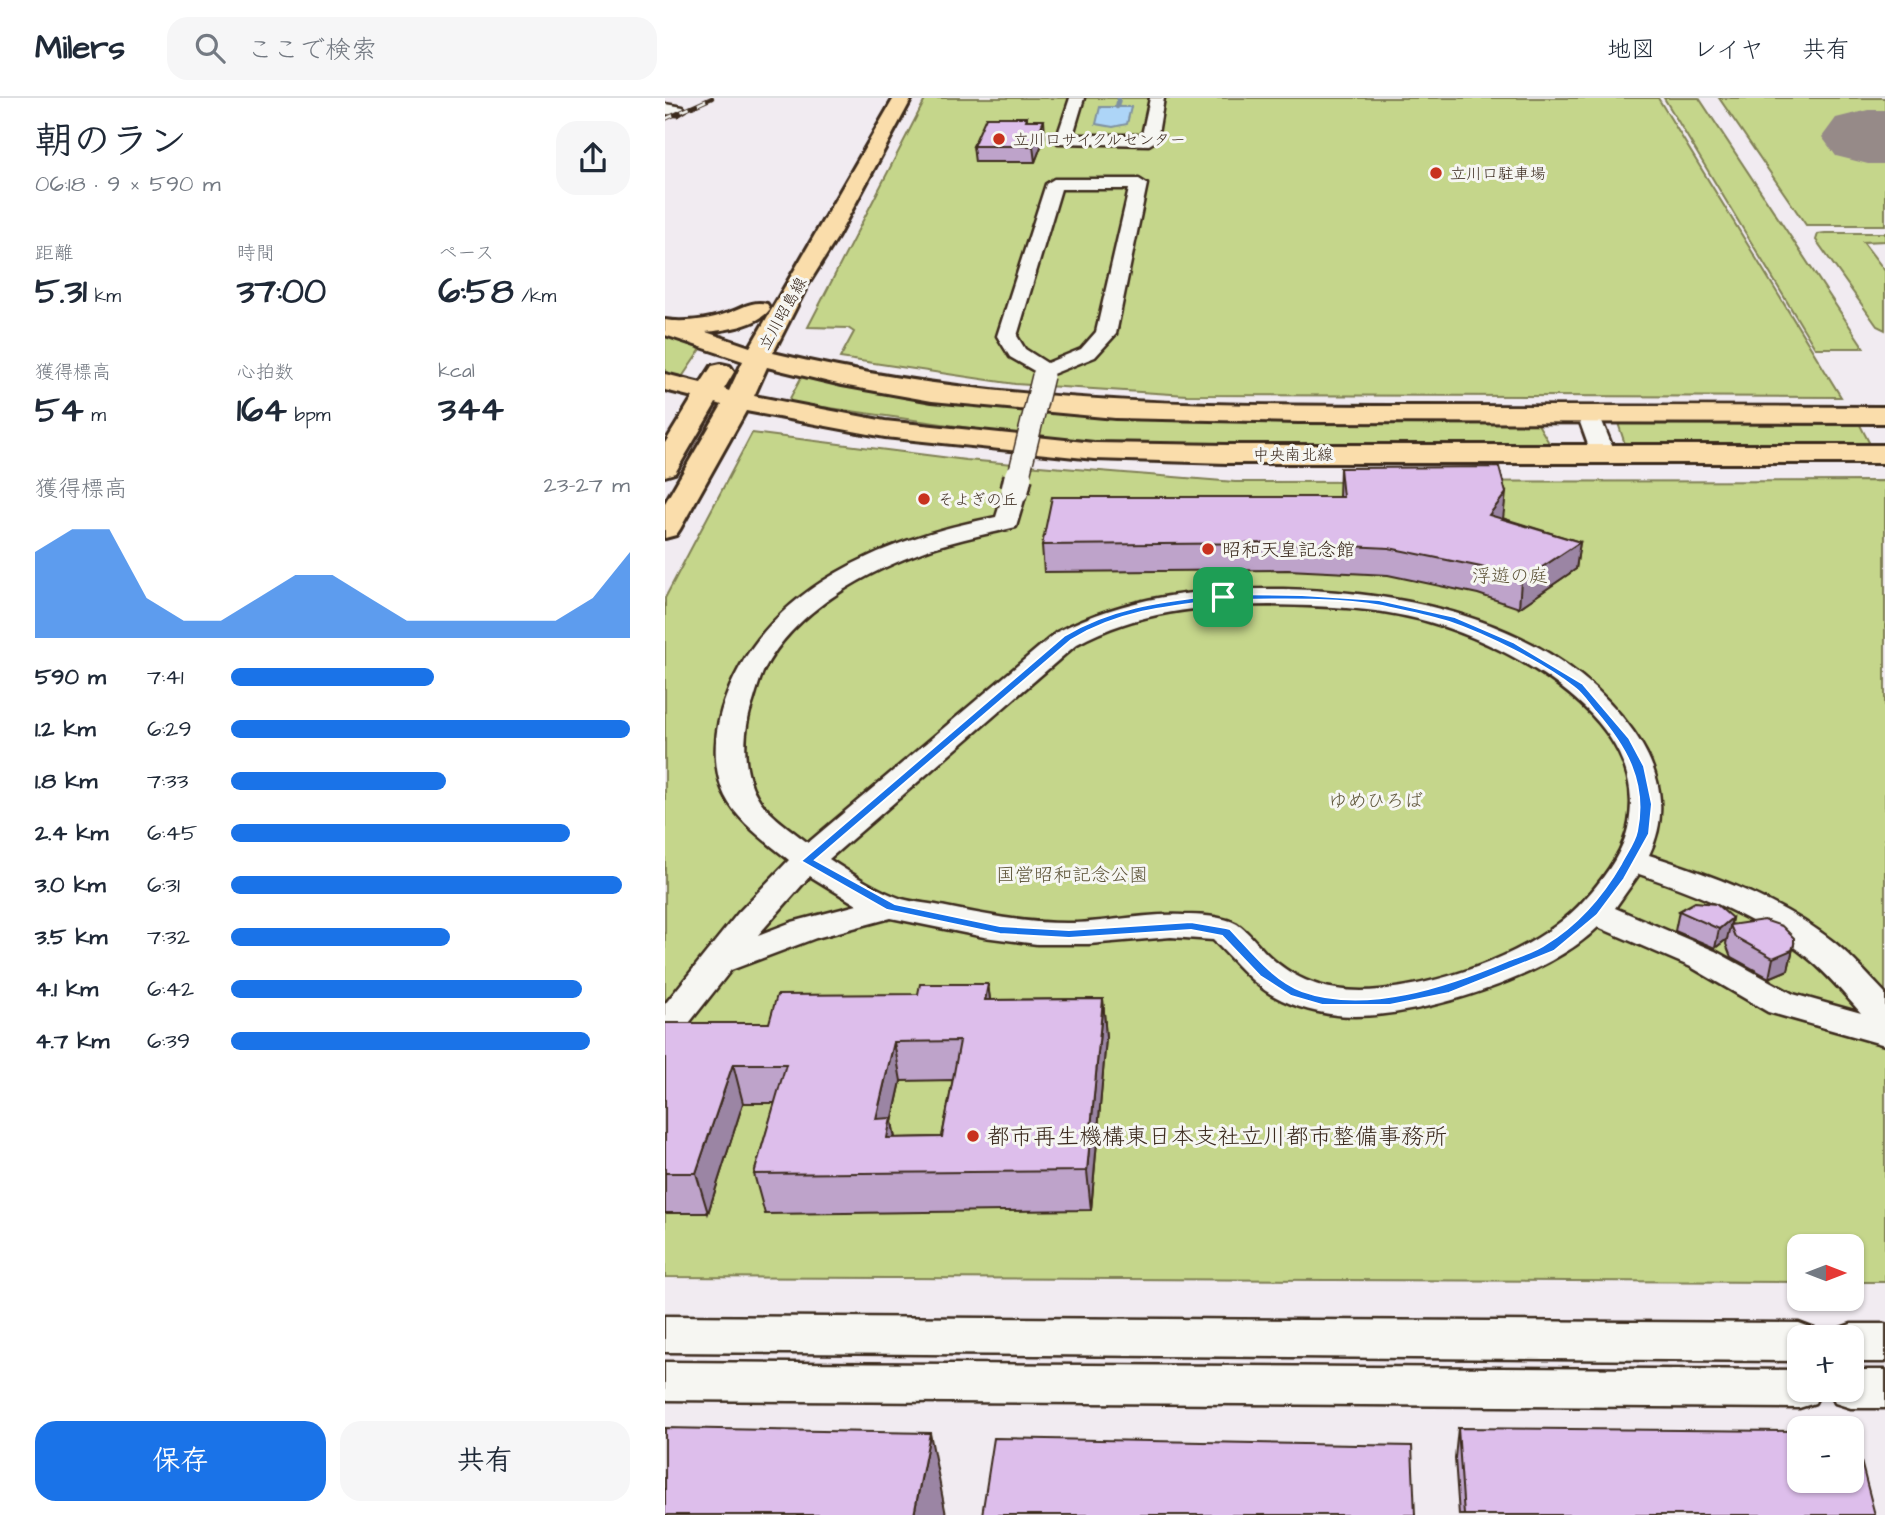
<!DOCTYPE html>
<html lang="ja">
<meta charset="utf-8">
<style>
:root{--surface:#fff;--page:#f6f6f7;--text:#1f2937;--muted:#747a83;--line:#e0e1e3;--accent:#1a73e8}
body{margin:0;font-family:"Architects Daughter","Klee One",sans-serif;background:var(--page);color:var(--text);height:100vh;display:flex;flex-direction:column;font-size:26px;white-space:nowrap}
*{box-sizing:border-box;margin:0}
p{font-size:23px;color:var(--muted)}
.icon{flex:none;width:38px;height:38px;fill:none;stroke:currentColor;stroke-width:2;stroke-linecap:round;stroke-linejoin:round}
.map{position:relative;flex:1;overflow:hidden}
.sheet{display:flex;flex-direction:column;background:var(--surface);width:665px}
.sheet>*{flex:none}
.needle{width:46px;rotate:90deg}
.buttons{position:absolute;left:1122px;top:1136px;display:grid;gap:14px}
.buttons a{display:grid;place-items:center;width:77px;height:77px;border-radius:14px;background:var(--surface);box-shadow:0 2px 5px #0004;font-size:35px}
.pin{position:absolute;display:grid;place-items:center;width:60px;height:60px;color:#fff;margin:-30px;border-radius:14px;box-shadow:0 4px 10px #0006}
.round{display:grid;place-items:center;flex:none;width:74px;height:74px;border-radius:21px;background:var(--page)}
.overview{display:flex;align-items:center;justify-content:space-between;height:119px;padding:0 35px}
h1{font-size:38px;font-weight:700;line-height:52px}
.metrics{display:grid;grid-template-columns:repeat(3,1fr);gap:10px;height:119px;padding:7px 35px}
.metrics div{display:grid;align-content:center}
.metrics b{font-size:35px;font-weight:700}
.metrics small{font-size:19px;font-weight:400}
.metrics p{font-size:19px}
.chart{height:196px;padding:14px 35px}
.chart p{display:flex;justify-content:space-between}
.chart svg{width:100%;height:126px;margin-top:7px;fill:var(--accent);opacity:.7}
.button{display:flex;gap:14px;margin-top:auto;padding:14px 35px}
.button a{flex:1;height:80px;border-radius:21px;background:var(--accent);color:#fff;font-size:28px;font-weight:700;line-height:80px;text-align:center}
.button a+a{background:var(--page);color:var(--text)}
ul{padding:0 35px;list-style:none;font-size:23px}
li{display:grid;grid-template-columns:112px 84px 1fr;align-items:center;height:52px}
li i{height:18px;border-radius:9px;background:var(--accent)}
header{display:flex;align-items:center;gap:42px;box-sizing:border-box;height:98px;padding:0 35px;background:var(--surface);border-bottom:2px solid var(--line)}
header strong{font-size:33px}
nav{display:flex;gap:38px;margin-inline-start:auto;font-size:24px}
.search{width:490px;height:63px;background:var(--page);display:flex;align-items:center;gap:18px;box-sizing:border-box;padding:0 24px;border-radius:21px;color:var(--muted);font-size:26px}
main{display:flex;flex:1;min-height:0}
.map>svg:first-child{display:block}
.green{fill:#c5d68b;stroke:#808054;stroke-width:2}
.water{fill:#add5f7;stroke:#7f91a0;stroke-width:2}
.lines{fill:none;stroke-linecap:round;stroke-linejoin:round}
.stream{stroke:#7f91a0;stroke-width:4.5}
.runway{fill:#968a88;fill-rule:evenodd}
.minor-casing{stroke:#3b2a1e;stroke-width:5}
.major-casing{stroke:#3b2a1e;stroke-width:6}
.minor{fill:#f6f6f2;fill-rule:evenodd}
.major{fill:#faddab;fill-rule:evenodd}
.rail-casing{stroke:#3b2a1e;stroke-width:4.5}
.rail{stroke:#f6f6f2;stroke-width:2.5;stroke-dasharray:9;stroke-linecap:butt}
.minor-bridge-far1-casing{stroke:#3b2a1e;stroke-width:24;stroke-linecap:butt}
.minor-bridge-casing{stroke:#3b2a1e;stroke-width:32;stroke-linecap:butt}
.minor-bridge-far1{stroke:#f6f6f2;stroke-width:21}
.minor-bridge{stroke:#f6f6f2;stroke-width:27}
.wall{fill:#bea3ca;stroke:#3b2a1e;stroke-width:2;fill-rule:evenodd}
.shaded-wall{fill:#9b85a4;stroke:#3b2a1e;stroke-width:2}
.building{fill:#ddbeeb;stroke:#3b2a1e;stroke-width:2;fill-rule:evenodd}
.route{fill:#1a73e8;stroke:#fff;stroke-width:2;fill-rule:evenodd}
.poi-dot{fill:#c8321e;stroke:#f6f6f2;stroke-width:2.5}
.labels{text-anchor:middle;stroke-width:6;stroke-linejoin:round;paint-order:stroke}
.far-poi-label{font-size:16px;fill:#3b2a1e;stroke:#f6f6f2;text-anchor:start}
.far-street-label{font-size:16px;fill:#3b2a1e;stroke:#f6f6f2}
.poi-label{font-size:19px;fill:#3b2a1e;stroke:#f6f6f2;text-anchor:start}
.park-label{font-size:19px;fill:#5e5539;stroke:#f6f6f2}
.near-poi-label{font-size:23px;fill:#3b2a1e;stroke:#f6f6f2;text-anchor:start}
</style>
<header>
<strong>Milers</strong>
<div class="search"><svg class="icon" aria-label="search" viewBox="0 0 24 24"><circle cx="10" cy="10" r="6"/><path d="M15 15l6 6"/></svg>ここで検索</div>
<nav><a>地図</a><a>レイヤ</a><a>共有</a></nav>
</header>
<main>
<section class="sheet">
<div class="overview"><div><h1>朝のラン</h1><p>06:18 · 9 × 590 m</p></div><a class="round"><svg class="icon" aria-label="share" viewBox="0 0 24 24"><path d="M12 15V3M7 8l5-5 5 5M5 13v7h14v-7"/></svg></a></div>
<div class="metrics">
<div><p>距離</p><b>5.31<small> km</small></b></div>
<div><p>時間</p><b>37:00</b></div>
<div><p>ペース</p><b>6:58<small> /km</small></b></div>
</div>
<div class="metrics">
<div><p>獲得標高</p><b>54<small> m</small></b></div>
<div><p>心拍数</p><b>164<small> bpm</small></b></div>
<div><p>kcal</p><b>344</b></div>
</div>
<div class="chart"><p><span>獲得標高</span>23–27 m</p>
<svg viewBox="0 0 160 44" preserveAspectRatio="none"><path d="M0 44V14L10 6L20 6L30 30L40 38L50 38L60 30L70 22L80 22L90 30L100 38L110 38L120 38L130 38L140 38L150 30L160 14V44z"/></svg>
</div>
<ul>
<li><b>590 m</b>7:41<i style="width:51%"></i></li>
<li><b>1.2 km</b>6:29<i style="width:100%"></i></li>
<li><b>1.8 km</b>7:33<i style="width:54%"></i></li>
<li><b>2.4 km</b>6:45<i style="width:85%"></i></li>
<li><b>3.0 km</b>6:31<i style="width:98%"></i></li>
<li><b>3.5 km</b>7:32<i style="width:55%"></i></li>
<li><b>4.1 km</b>6:42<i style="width:88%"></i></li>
<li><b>4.7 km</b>6:39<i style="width:90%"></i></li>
</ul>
<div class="button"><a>保存</a><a>共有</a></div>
</section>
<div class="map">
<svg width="1220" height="1417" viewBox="0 0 1220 1417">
<rect width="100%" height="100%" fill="#f1ebf1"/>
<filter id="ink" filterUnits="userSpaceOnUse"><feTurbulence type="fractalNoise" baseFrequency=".0143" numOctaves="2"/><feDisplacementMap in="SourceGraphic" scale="14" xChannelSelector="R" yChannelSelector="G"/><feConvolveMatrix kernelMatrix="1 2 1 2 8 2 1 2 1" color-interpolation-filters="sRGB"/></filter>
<g filter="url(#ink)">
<!-- green -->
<g class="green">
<polygon points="261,0 993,0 1176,299 522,297 350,286 175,260 189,234 183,230 143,229"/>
<polygon points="999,0 1034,0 1199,250 1150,250"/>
<polygon points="1054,0 1220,0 1220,26 1191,26 1213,52 1220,52 1220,127 1141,127"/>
<polygon points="1160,135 1220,135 1220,143 1198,144 1220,173 1220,232 1212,228 1151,142 1153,136"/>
<polygon points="0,238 36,251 15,282 0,279"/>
<polygon points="137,278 321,307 870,321 887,350 532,350 396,343 123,304"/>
<polygon points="953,325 1195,327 1206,348 960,346"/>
<polygon points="87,335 301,362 570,384 1220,383 1220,1184 1187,1184 1186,1148 1134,1148 1134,1184 0,1179 0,500"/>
</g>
<!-- water -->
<polygon class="water" points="435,9 466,9 462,26 448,29 431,26"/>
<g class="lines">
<!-- stream -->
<polyline class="stream" points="452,9 454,0"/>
<!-- runway -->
<polygon class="runway" points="1203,12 1220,12 1220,66 1203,66 1171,58 1157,39 1171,20"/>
<!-- minor casing -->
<g class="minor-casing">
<g id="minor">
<polygon points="405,0 419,0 408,37 477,37 485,0 499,0 492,42 484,47 393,45 391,42"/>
<polygon points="0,6 18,9 21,12 13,17 0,16"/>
<path d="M389,81H474L482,86L451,236L430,259L380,279L345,259L332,238L381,86ZM396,91H464L431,234L416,251L382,265L360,251L352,238Z"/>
<polygon points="923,309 931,311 934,316 950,355 946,360 930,360 926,355 912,316 915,311"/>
<path d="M350,385L359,387L362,392L351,429C323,436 295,441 268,450C205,472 129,511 98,574C94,583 91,594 88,604C78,631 76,672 92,698C102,716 127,732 143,745L392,534C463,497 540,490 618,491C746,494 890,523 968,633C995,671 1005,714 984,757C1049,778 1116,802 1170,845C1188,860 1204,878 1220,895V947L1103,914L1026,869L933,829C883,879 759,918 690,918C666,918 638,912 617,902C588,889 570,863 548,842L506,839L424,846H372L319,839L226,820L151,840L66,872L13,939L0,943V906L73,815L124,762C102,744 73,724 60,698C46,668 49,629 61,599C102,488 223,440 331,419L341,387ZM603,507C661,508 718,509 774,527C854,553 983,623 964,725C959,754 939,780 920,801C875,853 783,885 715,892C671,896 634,887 602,856C593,847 583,833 572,826C558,818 534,817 518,817C481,815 445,824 408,825C361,826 316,816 271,807C260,805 248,804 237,801C211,792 187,776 164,761L412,546C473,513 535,508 603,507ZM974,776C1033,796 1094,820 1143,860C1163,876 1179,896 1196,915L1128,896L1050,853L950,810ZM145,778L192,807L127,824L93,837Z"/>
<polygon points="0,1218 1134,1225 1150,1231 1154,1239 1134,1239 1134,1263 0,1254"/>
<polygon points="1186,1226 1220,1226 1220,1264 1186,1264 1186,1239 1167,1239 1170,1232"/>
<polygon points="0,1264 1134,1272 1134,1292 1156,1292 1150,1305 1134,1310 0,1302"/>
<polygon points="1186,1272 1220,1272 1220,1310 1186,1310 1170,1305 1164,1292 1186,1292"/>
</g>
</g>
<!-- major casing -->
<g class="major-casing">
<path id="major" d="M229,0H247L172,140L142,188L108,255C321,306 530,308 749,308C906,308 1063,308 1220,309V325L634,324L450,320L267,303L177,287L102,269L89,298L220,323L429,345L562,347H1220V365H562L429,361L220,339L81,313L15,431L11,437L0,440V405L57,307L51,305L10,375L0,378V345L28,299L0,292V276L36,285L47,268L56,266L65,268L69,274L59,291L64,293L78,263L0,237V222C16,225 44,222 60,216C75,212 86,202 102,206L105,211C93,228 60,232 41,234L85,249Z"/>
</g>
<!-- minor -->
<use href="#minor" class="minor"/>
<!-- major -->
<use href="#major" class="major"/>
<!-- rail casing -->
<g class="rail-casing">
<polyline id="rail" points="0,21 47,0"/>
</g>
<!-- rail -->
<use href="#rail" class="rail"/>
<!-- minor-bridge-far1 casing -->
<g class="minor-bridge-far1-casing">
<polyline id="minor-bridge-far1" points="353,381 378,278"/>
</g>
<!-- minor-bridge casing -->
<g class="minor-bridge-casing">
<polyline id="minor-bridge" points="350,392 353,379"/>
</g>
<!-- minor-bridge-far1 -->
<use href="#minor-bridge-far1" class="minor-bridge-far1"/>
<!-- minor-bridge -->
<use href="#minor-bridge" class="minor-bridge"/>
</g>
<!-- wall -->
<g class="wall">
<polygon points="362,19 362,22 380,38 370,64 310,64 308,48"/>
<polygon points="675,370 915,444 911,471 854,510 813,496 723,477 623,472 379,474 377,447 674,399"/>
<polygon points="1014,813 1067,820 1066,826 1129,846 1123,872 1104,880 1066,859 1061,846 1062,841 1050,850 1010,833"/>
<path d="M323,886L325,902L438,901L441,940L426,1112L100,1116L89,1076L110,1005H78L43,1115H0V925H104ZM288,982L277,1039L230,1040L227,1024L236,983Z"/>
<polygon points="793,1330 1210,1417 794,1417 790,1360"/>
</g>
<!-- shaded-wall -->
<g class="shaded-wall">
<polygon points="379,22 380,38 370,64 368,48"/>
<polygon points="841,395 838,421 822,444 824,417"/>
<polygon points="915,444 911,471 854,510 856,483"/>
<polygon points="1067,820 1062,841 1050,850 1054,831"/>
<polygon points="1129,846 1123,872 1104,880 1108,860"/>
<polygon points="323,886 328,924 320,902"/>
<polygon points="438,901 441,940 426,1112 422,1073"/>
<polygon points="229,944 236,983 227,1024 233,1059 211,1021"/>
<polygon points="68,966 78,1005 43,1115 31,1075"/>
<polygon points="265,1335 281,1417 249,1417"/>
</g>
<!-- building -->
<g class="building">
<polygon points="321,19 362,19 361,22 379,22 368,48 308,48"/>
<polygon points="834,369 841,395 824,417 915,444 856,483 816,469 724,450 623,445 377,447 387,399 678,399 675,370"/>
<polygon points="1030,804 1051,806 1067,820 1054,831 1014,813"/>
<polygon points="1099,822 1117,828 1129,840 1129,846 1127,852 1108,860 1070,839 1065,827"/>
<path d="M255,886H323L320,902L438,901L422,1073L89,1076L121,966H68L31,1075H0V925H104L112,897L253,896ZM295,943L277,1039L222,1040L226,1020L211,1021L229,944Z"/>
<polygon points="0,1330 265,1335 249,1417 0,1417"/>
<polygon points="793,1330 1134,1333 1134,1382 1186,1382 1186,1333 1188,1333 1210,1417 799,1417"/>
<polygon points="329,1340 747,1348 750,1417 317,1417"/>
</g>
</g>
<!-- route -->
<path class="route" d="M558,496L637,497L714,502L790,519L848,544L918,586L964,640L979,668L987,706L984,736L959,781L932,817L889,853L784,895L725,907H657L626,898L595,878L557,838L526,832L404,840L335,836L222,812L136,763L399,538C448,508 502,503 558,496ZM558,502C610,502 666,499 717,508C739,513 762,517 784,524C820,536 880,566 910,590C918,596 924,606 931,614C961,649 982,684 972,733C970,744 961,756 956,766C938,797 912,827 881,846C870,854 855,858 842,863C783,888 701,916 637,893C608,882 586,853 565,831L561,830L526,824L404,832L335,828L230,806L150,762L406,542C453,513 504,508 558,502Z"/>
<!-- markers -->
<g class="poi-dot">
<circle cx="334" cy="41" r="7"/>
<circle cx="771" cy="75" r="7"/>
<circle cx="259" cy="401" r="7"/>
<circle cx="543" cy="451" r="7"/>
<circle cx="308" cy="1038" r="7"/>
</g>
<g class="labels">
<!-- far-poi labels -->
<g class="far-poi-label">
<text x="348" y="47">立川口サイクルセンター</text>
<text x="785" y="81">立川口駐車場</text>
<text x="273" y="407">そよぎの丘</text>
</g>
<!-- far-street labels -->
<g class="far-street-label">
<text transform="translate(117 215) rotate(-61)" y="6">立川昭島線</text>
<text x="628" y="362">中央南北線</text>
</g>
<!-- poi labels -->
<g class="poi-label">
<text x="557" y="458">昭和天皇記念館</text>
</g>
<!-- park labels -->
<g class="park-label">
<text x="845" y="484">浮遊の庭</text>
<text x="711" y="709">ゆめひろば</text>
<text x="407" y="783">国営昭和記念公園</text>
</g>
<!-- near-poi labels -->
<g class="near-poi-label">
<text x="322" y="1046">都市再生機構東日本支社立川都市整備事務所</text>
</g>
</g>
</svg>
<div class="buttons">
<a><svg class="needle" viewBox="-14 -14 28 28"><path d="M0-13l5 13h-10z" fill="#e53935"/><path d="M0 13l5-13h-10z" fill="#747a83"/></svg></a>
<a>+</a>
<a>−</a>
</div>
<div class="pin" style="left:558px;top:499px;background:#1e9e55"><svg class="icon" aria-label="arrive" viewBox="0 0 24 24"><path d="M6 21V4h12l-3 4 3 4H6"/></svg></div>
</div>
</main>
